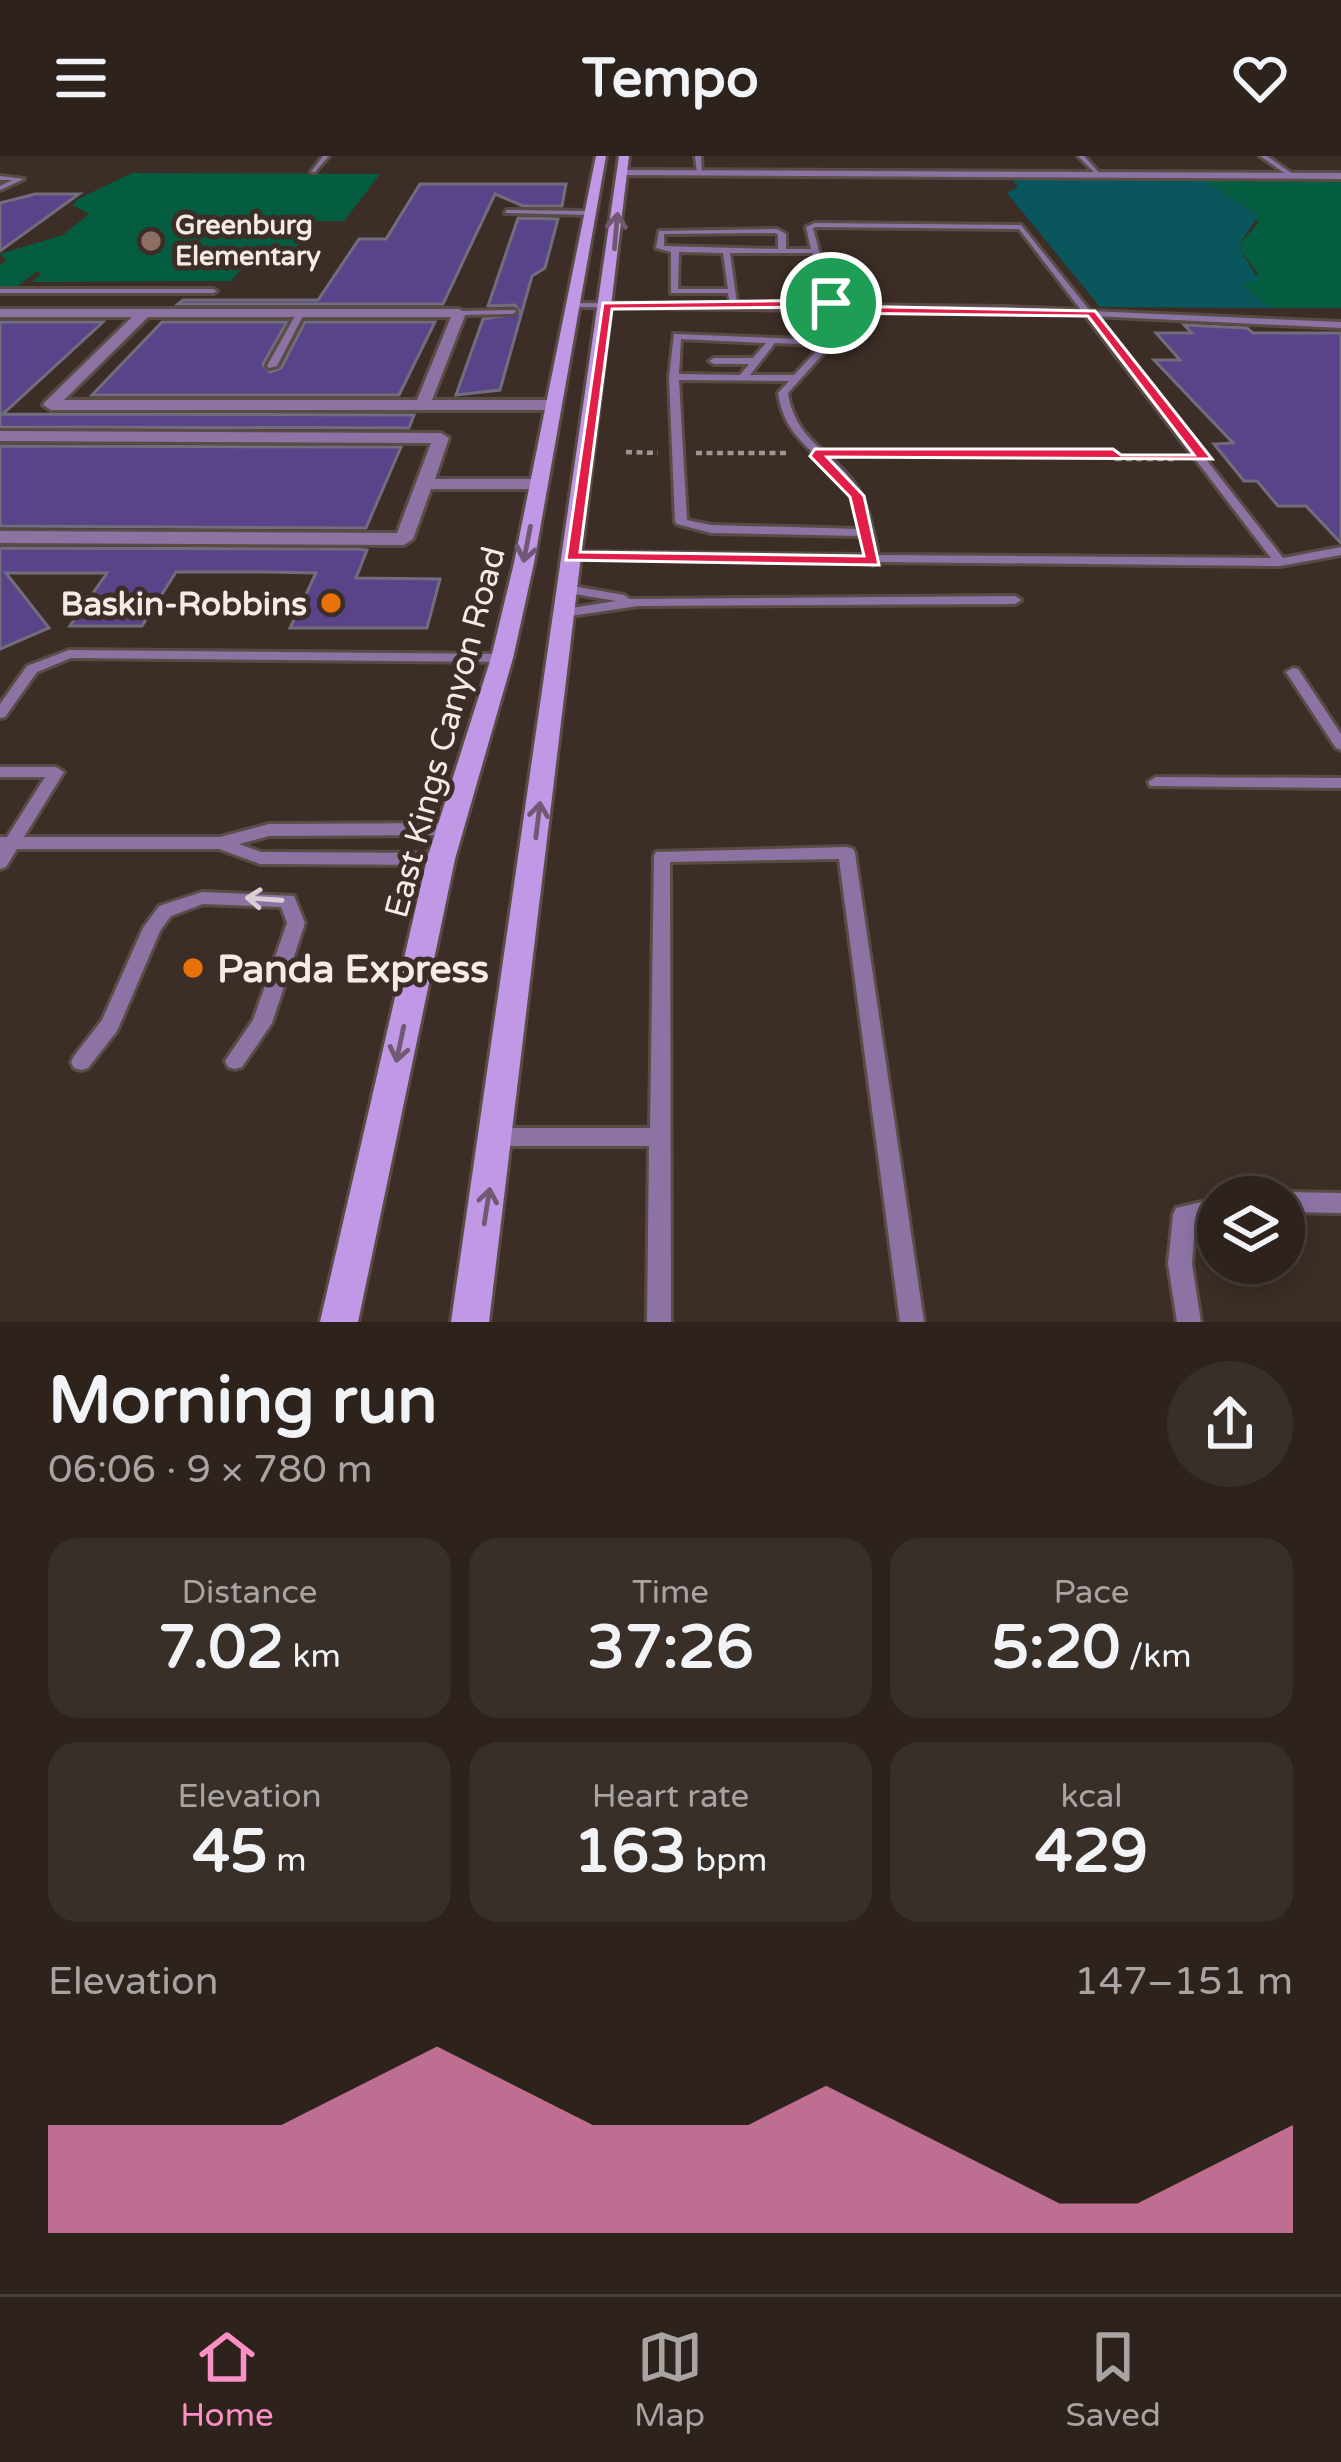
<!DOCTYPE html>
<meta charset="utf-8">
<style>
:root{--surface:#2d221c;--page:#392f29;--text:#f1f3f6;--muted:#a7a4a3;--line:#483f3b;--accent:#fc8fc3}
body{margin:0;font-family:"Varela Round",sans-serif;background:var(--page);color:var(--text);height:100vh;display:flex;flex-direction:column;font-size:45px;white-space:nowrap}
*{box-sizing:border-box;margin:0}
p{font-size:39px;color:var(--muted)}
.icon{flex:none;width:66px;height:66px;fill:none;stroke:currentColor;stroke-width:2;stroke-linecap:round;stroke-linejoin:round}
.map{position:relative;height:1166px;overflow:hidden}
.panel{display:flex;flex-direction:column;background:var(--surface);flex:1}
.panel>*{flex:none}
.fabs{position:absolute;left:1197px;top:1020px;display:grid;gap:24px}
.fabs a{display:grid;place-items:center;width:108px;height:108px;border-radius:50%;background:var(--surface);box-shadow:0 6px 18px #0003,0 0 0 3px var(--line);font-size:60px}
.pin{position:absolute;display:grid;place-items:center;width:102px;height:102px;color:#fff;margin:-51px;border:6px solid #fff;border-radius:50%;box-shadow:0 3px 12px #0007}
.round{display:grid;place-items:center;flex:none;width:126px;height:126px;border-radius:63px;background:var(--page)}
.headline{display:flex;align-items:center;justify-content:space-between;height:204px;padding:0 48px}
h1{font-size:66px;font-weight:800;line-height:90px}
.metrics{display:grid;grid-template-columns:repeat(3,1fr);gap:18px;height:204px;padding:12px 48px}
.metrics div{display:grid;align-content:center;border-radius:30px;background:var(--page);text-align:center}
.metrics b{font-size:60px;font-weight:800}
.metrics small{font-size:33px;font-weight:400}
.metrics p{font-size:33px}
.chart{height:336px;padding:24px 48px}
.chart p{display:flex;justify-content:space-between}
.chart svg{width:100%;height:216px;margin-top:12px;fill:var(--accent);opacity:.7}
header{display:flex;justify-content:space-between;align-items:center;height:156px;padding:0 48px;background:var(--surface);font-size:54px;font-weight:800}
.tabs{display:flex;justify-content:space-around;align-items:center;height:168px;border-top:3px solid var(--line);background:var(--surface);font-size:33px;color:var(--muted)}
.tabs a{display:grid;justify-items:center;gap:6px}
.tabs .selected{color:var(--accent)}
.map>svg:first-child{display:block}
.green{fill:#045d40}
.water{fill:#09565c}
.building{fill:#59448a;stroke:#716d7d;stroke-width:3}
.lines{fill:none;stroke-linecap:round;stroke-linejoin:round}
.lane-casing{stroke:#594c45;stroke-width:6}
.street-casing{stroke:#594c45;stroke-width:6}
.secondary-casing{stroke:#594c45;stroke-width:6}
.path{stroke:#a0948e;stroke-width:4.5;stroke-dasharray:6 4.5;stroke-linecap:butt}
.lane{fill:#8c73a4;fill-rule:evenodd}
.street{fill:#8c73a4;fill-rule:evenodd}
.secondary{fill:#c098e6;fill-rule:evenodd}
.oneway{stroke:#715873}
.oneway2{stroke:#dacdd6}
.route{fill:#e11d48;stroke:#fff;stroke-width:3;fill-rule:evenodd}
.education-dot{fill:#8d6e63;stroke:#3c2e26;stroke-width:4.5}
.food-dot{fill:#e8710a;stroke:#3c2e26;stroke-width:4.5}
.labels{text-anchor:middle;stroke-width:10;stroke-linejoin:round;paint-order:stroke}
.far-poi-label{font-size:27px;font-weight:bold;fill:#f4ebe6;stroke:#3c2e26;text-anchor:start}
.poi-label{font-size:33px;font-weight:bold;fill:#f4ebe6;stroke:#3c2e26;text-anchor:end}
.street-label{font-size:33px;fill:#f4ebe6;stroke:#3c2e26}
.near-poi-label{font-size:39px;font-weight:bold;fill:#f4ebe6;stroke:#3c2e26;text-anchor:start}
</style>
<header><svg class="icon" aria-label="menu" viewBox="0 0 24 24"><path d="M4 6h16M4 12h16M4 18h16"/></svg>Tempo<svg class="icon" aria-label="heart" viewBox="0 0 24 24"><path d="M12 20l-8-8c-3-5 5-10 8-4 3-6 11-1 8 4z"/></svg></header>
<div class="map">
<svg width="1341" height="1166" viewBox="0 0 1341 1166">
<rect width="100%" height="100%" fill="#3c2e26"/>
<!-- green -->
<g class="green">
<polygon points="132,17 380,18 344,65 317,65 285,105 248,105 231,125 32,126 42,117 36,116 16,131 0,131 0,109 7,104 0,98 63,79 89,58 73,49 78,43"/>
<polygon points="1201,22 1341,23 1341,152 1270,152 1241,128 1258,118 1238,90 1258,67 1254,57"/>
</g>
<!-- water -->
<polygon class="water" points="1201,22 1258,60 1238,90 1258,123 1242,129 1270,152 1100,151 1007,37 1018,31 1012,23"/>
<!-- building -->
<g class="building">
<polygon points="420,28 566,28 562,50 523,50 495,38 443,148 178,148 183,144 318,144 359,83 386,83"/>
<polygon points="35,38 79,38 0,95 0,47"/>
<polygon points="518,62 558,63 545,112 532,120 500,234 456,239 483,163 520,157 515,149 488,150"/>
<polygon points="0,166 103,166 3,258 414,259 409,272 0,271"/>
<polygon points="162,166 287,166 263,208 270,216 281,212 305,166 435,166 399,239 92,239"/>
<polygon points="1184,169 1247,172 1253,177 1341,177 1341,387 1306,350 1278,350 1257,325 1244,325 1214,288 1233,287 1154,204 1180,204 1156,177 1192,177"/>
<polygon points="0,290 401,291 366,372 0,370"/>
<polygon points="0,392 356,393 367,394 356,422 440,423 427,472 290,472 316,417 266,416 176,416 142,470 70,470 107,417 6,417 49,472 0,493"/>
</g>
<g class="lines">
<!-- lane casing -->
<g class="lane-casing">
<g id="lane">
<polygon points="323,0 329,0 315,16 311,16"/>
<polygon points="695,0 701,0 702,18 697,17"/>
<polygon points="1078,0 1084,0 1102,20 1098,20"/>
<polygon points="1260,0 1267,0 1294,19 1289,20"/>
<polygon points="0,20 24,23 0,34 0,30 12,24 0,24"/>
<polygon points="507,54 589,55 592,57 589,59 505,57"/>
<path d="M815,67L1021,69L1090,155L1341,166V172L1094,160L1283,402L1341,391V399L1280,410L878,406L873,409L868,406L567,403V397L571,396L866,399L862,380L711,377L677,368L675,366L669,221L674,178L826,184L832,179L826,154L570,151L566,149L570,147L730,148L728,137H671V96L656,92L659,75L777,73L786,78V93H811L806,71ZM816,71L1019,73L1081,154L1006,151L833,149L813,72ZM776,77L778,79V93L664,90V78ZM679,96L723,97L728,133H678ZM730,97H812L824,149L737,148ZM834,154L1006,155L1085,159L1271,402L878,399C872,374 869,349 854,327C829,293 795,284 788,237L840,179ZM681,183L766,187L753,202H714L709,205L714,208H749L740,219L679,218ZM775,187L822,189L794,219H750ZM679,224L789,225L778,237C785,285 818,294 844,329C854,342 858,357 861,373L711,369L687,364Z"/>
<polygon points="0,133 213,133 217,135 213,137 0,137"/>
<polygon points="515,154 516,156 512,158 459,159 455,157 459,155"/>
<polygon points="300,156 304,158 277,210 269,212 267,210 296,158"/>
<polygon points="567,429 624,439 630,443 1015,440 1021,444 1015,448 638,450 564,461 559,460 557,457 559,454 616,445 563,436 561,433"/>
<polygon points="69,494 502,498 509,502 502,506 71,502 37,516 5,561 0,562 0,548 27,510"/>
<polygon points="1293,512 1298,513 1341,578 1341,594 1336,592 1286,516"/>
<polygon points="0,611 56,611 64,616 24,681 220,681 269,668 449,667 455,669 457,673 455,677 449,679 269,680 239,688 261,696 441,697 447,699 449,703 447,707 441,709 260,708 219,693 17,693 6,711 0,713 0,681 7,681 45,621 0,621"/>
<polygon points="1156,621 1341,622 1341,632 1150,630 1148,626"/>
<polygon points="847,691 853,693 855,697 924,1166 900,1166 839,703 670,706 671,1166 647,1166 649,990 498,990 490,988 487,981 490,974 498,972 650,972 654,700 656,696"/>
<polygon points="202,736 294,740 305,767 272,867 242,911 235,913 228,911 225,905 253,864 287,767 281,751 203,748 171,760 160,775 117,875 88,912 81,914 74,912 71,906 74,900 102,864 143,772 159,750"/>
<polygon points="1284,1036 1341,1037 1341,1057 1284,1056 1284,1041 1275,1041"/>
<polygon points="1218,1042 1218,1062 1195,1067 1192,1108 1201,1166 1177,1166 1168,1108 1173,1059 1176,1052"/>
</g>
</g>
<!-- street casing -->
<g class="street-casing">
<g id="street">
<polygon points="622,14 1341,17 1341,23 619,19"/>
<path d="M0,153H459L466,157L432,244H551L559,249L551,254H51L43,249L45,246L132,161H0ZM148,161H451L417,244H64Z"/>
<polygon points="0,275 441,277 449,282 435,323 539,323 548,328 539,333 431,333 413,383 404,389 0,387 0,375 397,377 431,287 0,285"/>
</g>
</g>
<!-- secondary casing -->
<g class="secondary-casing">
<g id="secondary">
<polygon points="596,0 606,0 534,407 513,502 455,703 358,1166 320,1166 427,703 491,502 514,407"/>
<polygon points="619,0 629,0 489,1166 451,1166"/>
</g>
</g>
<!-- path -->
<g class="path">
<polyline points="626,296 658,297"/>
<polyline points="696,297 790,297"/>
<polyline points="846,297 1113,297 1116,303 1177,303"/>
</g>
<!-- lane -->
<use href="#lane" class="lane"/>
<!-- street -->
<use href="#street" class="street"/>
<!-- secondary -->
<use href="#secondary" class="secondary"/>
</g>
<!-- one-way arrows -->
<defs><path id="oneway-shaft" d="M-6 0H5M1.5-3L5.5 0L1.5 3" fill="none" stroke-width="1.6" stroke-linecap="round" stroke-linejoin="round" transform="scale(3)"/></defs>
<g class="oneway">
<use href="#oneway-shaft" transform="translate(616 75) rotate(-85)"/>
<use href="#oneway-shaft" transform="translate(527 388) rotate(101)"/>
<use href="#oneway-shaft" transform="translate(538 664) rotate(-83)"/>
<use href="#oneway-shaft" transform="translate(400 888) rotate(102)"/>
<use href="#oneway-shaft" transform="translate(487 1050) rotate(-81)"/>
</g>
<use class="oneway2" href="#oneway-shaft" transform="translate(264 743) rotate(-176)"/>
<!-- route -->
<path class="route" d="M831,144L837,150L1095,155L1212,303L827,301L864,340L879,409L566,404L603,147ZM826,151L832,157L1088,160L1194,299H1121L1113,293H815L810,300L850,341L864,400L580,396L612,153Z"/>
<!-- markers -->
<circle class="education-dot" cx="151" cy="85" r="12"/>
<g class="food-dot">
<circle cx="331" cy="447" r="12"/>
<circle cx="193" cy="812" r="12"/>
</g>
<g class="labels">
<!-- far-poi labels -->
<g class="far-poi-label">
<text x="175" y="78">Greenburg<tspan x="175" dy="31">Elementary</tspan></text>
</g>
<!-- poi labels -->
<g class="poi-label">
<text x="307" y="459">Baskin-Robbins</text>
</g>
<!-- street labels -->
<g class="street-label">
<text transform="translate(444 576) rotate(-75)" y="12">East Kings Canyon Road</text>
</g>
<!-- near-poi labels -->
<g class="near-poi-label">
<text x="217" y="826">Panda Express</text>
</g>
</g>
</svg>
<div class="fabs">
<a><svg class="icon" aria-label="layers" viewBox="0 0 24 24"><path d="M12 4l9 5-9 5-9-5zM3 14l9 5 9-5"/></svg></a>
</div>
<div class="pin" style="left:831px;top:147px;background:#1e9e55"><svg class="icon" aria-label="arrive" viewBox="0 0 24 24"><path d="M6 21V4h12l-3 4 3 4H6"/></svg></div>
</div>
<section class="panel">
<div class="headline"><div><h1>Morning run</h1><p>06:06 · 9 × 780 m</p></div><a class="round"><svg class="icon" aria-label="share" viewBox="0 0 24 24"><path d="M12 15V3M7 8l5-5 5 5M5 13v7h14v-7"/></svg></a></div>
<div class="metrics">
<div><p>Distance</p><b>7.02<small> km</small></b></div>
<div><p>Time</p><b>37:26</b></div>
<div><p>Pace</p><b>5:20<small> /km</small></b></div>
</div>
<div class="metrics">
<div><p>Elevation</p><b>45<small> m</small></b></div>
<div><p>Heart rate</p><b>163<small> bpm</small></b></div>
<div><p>kcal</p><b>429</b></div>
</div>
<div class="chart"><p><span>Elevation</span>147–151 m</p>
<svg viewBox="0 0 160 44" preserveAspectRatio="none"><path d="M0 44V22L10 22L20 22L30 22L40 14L50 6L60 14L70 22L80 22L90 22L100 14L110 22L120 30L130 38L140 38L150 30L160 22V44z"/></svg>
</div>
</section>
<nav class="tabs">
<a class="selected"><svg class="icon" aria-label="home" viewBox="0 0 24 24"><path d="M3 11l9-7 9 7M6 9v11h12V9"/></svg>Home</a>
<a><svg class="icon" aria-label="map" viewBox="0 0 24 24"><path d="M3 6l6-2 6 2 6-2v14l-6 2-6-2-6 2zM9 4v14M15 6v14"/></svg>Map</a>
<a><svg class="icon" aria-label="saved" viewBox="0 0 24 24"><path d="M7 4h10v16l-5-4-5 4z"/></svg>Saved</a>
</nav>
